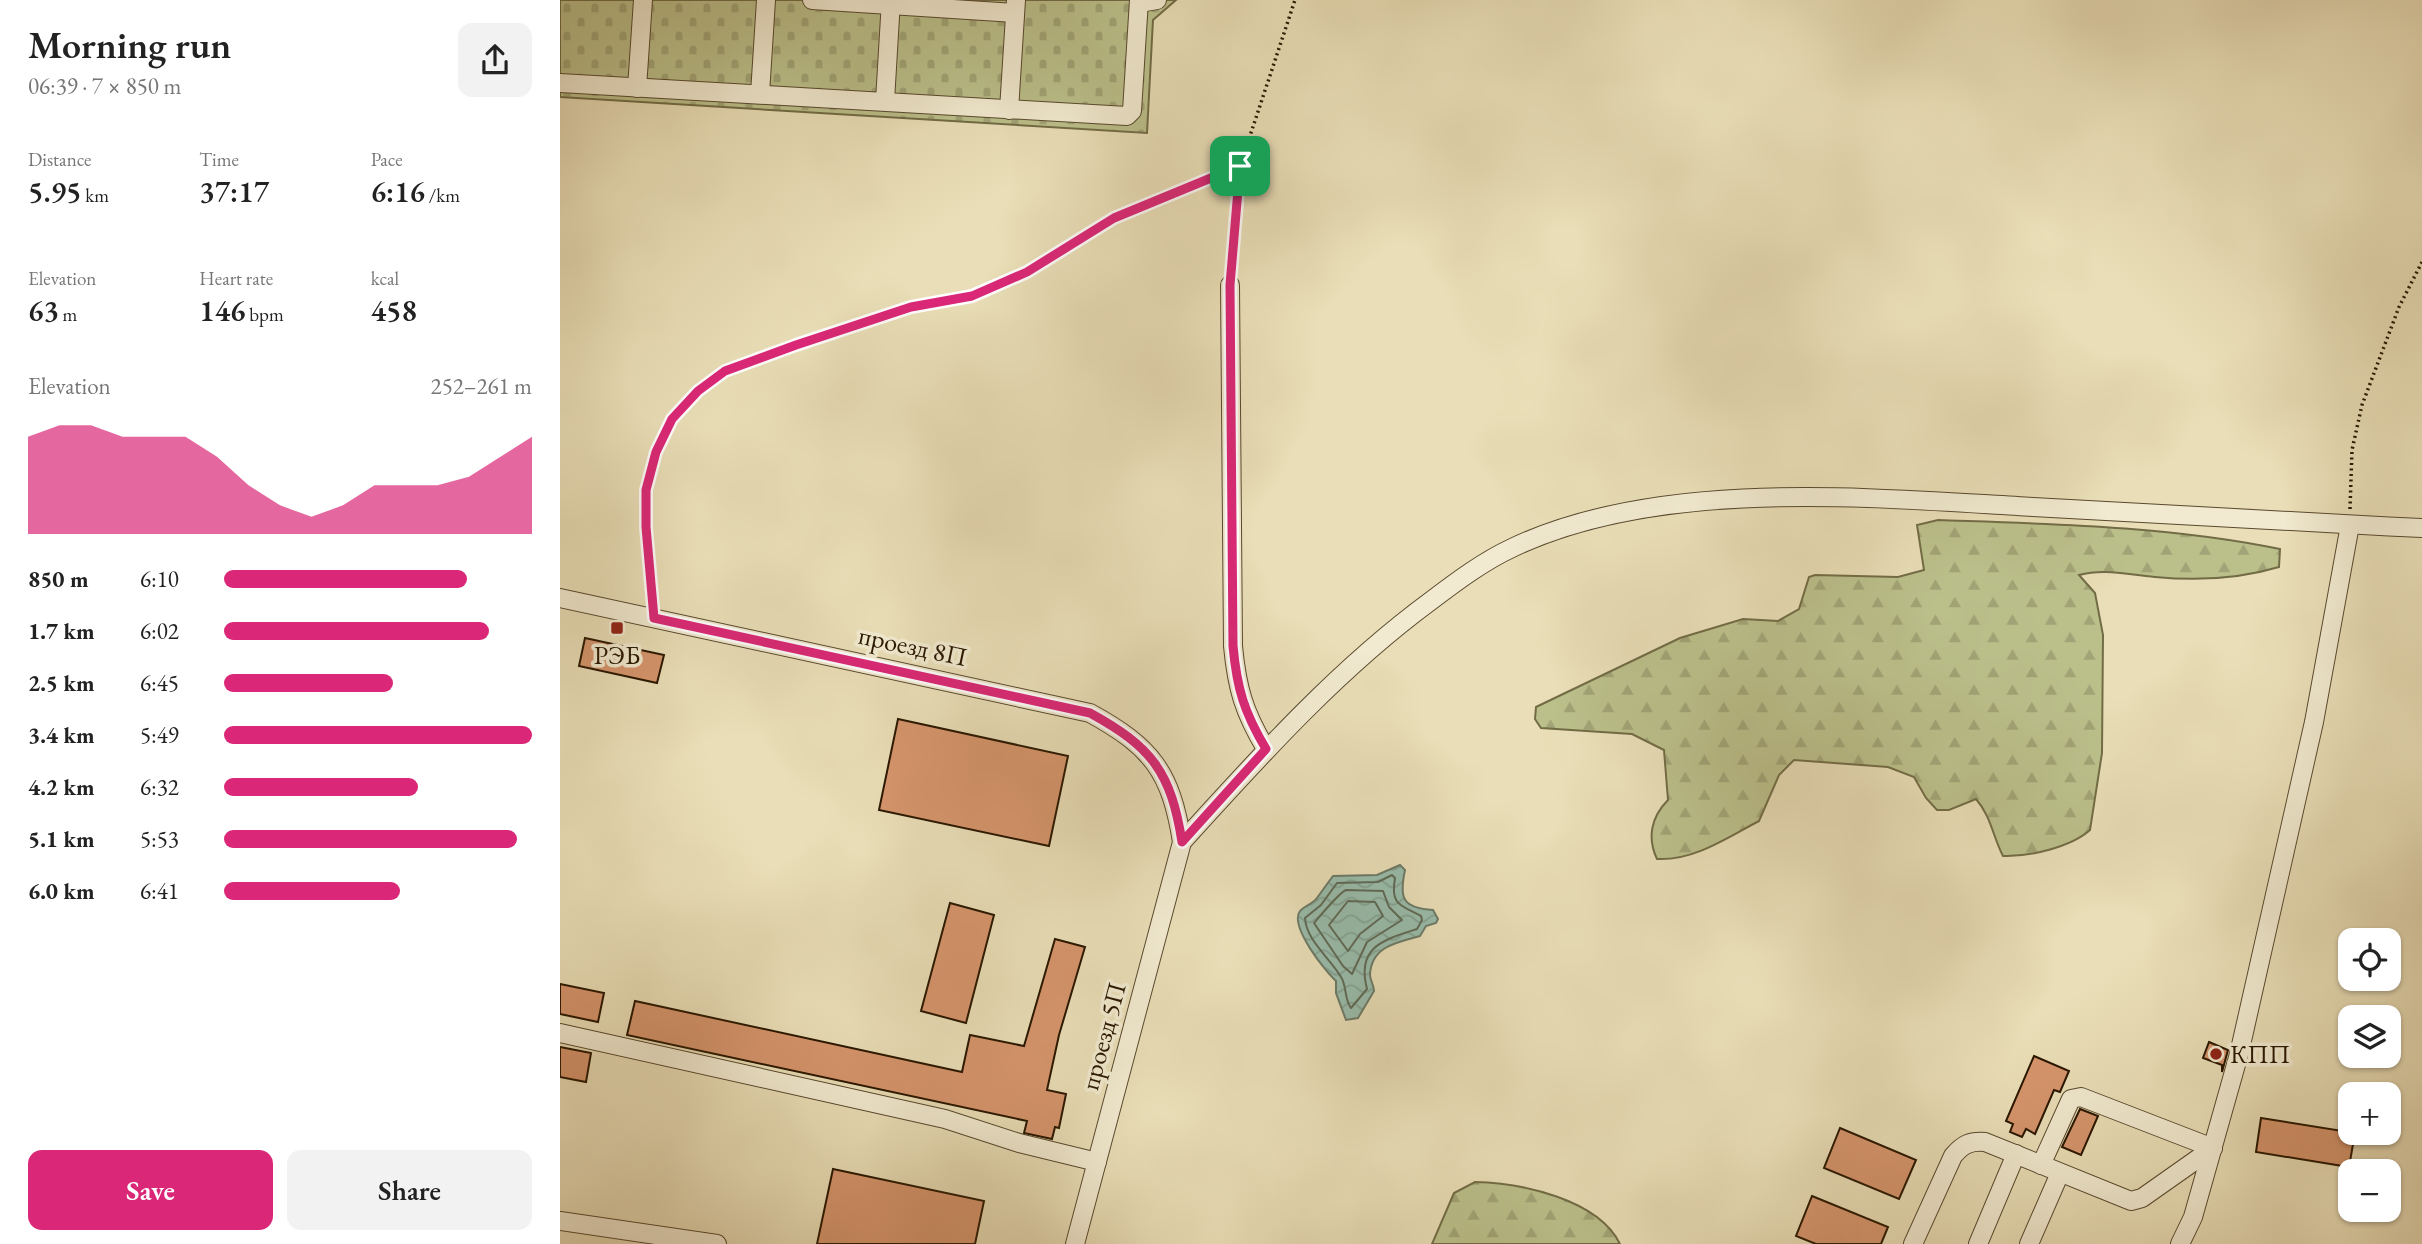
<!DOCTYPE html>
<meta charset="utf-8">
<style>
:root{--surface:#fff;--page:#f2f2f2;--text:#222;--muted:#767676;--accent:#db2777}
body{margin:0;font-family:"EB Garamond",serif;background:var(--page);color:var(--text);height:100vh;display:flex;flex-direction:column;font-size:26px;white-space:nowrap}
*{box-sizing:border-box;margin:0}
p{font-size:23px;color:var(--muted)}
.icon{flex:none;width:38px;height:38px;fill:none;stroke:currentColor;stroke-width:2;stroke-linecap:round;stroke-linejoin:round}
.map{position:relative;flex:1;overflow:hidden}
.panel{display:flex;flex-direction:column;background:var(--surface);width:560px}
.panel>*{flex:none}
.tools{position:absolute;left:1778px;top:928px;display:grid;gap:14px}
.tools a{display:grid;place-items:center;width:63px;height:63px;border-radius:14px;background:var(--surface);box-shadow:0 2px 5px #0004;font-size:35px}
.pin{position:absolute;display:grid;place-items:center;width:60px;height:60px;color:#fff;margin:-30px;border-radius:14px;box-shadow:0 4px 10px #0006}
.round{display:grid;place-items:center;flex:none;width:74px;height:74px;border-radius:14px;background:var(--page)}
.head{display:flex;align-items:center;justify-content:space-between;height:119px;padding:0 28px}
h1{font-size:38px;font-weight:600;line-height:52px}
.metrics{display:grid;grid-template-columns:repeat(3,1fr);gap:10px;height:119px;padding:7px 28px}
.metrics div{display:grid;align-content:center}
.metrics b{font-size:30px;font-weight:600}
.metrics small{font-size:19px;font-weight:400}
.metrics p{font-size:19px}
.chart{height:196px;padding:14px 28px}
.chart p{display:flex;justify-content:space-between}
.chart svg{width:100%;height:126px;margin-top:7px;fill:var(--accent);opacity:.7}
.button{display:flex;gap:14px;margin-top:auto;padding:14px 28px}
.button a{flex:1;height:80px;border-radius:14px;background:var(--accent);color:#fff;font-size:28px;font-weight:600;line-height:80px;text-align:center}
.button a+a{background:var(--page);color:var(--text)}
ul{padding:0 28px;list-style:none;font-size:23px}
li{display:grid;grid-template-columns:112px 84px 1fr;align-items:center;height:52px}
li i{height:18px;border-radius:9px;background:var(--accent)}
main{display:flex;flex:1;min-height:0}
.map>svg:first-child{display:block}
.forest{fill:url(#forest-firs);stroke:#726c46;stroke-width:2}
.cemetery{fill:url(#cemetery-stones);stroke:#726c46;stroke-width:2}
.water{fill:url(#water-waves);stroke:#6c7a67;stroke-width:2}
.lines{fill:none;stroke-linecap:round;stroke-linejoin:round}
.shore{stroke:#606a56;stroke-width:2}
.building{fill:#d6956d;stroke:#291700;stroke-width:2}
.minor-casing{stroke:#59492e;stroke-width:20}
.path{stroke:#291700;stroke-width:3.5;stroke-dasharray:2 3.5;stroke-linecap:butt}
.minor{stroke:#f1ead0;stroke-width:18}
.route-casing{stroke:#fff;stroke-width:14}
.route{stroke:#db2777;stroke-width:9}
.poi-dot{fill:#8f2418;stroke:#f1ead0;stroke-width:2.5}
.labels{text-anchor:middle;stroke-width:7;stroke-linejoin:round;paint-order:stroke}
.street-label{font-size:26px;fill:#291700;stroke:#f1ead0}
.poi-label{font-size:26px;fill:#291700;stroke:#f1ead0}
</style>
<main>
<section class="panel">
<div class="head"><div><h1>Morning run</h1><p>06:39 · 7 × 850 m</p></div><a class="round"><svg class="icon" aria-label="share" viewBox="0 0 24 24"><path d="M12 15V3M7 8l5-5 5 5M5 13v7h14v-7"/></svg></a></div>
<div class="metrics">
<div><p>Distance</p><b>5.95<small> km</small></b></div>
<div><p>Time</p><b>37:17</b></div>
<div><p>Pace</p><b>6:16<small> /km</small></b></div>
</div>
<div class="metrics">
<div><p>Elevation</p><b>63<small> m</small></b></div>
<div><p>Heart rate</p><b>146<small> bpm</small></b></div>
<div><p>kcal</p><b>458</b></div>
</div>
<div class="chart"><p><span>Elevation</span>252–261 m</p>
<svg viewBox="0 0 160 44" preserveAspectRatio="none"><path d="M0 44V10L10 6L20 6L30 10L40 10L50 10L60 17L70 27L80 34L90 38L100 34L110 27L120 27L130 27L140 24L150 17L160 10V44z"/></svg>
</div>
<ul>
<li><b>850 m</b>6:10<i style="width:79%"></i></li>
<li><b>1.7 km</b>6:02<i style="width:86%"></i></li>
<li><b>2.5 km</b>6:45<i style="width:55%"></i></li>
<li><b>3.4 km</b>5:49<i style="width:100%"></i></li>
<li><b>4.2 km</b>6:32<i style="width:63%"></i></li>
<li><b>5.1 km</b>5:53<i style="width:95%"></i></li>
<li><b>6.0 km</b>6:41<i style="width:57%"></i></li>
</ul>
<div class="button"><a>Save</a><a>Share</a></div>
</section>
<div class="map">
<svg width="1862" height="1244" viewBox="0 0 1862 1244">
<defs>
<pattern id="forest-firs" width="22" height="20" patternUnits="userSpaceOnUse" patternTransform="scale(1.75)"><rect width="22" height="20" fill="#bbc08b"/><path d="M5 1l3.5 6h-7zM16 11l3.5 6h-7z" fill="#a1a476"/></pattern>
<pattern id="cemetery-stones" width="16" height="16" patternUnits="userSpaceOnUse" patternTransform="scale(1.75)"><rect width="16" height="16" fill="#bbc08b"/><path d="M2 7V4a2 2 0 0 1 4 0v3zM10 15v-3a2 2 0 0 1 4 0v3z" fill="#a1a476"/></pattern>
<pattern id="water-waves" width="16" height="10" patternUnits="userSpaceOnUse" patternTransform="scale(1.75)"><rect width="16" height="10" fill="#98bcab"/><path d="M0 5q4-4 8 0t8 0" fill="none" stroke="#83a191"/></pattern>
</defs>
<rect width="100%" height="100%" fill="#e9deb7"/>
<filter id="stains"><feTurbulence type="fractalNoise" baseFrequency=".00286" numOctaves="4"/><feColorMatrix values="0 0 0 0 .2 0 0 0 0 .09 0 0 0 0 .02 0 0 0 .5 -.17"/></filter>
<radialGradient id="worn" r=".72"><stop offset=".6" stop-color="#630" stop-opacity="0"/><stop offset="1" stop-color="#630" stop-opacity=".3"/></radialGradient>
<!-- forest -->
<g class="forest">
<path d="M1378,520C1493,524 1608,526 1720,549L1719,567C1679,579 1637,581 1595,577C1568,575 1545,568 1519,575L1535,593L1543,635L1542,753L1530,830C1511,847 1469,857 1443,856C1433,837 1431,816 1416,799L1389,810H1377L1366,798L1354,777L1328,767L1234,760L1219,775L1199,821C1168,837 1134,861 1097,859C1087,838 1091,817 1108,800L1104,750L1072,734L981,728L975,719L976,707L1120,638L1183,619L1218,621L1239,609L1249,577L1255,575L1338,577L1364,570L1357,525Z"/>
<path d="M915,1182C961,1183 1038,1199 1060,1244H872L894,1193Z"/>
</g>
<!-- cemetery -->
<polygon class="cemetery" points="0,0 616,0 593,20 587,133 0,97"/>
<!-- water -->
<path class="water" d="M840,865L845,870C839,898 842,908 873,910L878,919L876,923L866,926L860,936C838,942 811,946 810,975C810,980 814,985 814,991L798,1018L786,1020L776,993V981C765,971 729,926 740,911C744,906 753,904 757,898C762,891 767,884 773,876L817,875Z"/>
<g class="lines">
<!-- shore -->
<g class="shore">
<path d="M832,875L835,878C830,906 841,905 861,916L862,920L857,929C823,940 796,947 807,989L791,1008C784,999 787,986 781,977C770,958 746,940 745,918L761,905L777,883L818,882Z"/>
<path d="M786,890L823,891L829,907L842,920L807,942L792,974L783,966L754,923C760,916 779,893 786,890Z"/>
<polygon points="788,901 815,902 823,916 800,934 788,951 769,925"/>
</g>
</g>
<!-- building -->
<g class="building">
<polygon points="25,638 104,655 97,683 19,666"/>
<polygon points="338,719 508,756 489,846 319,810"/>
<polygon points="390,903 434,915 406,1023 361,1011"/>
<polygon points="495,939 525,947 499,1035 487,1090 506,1094 499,1128 495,1127 492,1139 464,1133 467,1121 67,1035 75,1001 402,1072 410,1035 464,1046"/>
<polygon points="0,984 44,993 38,1022 0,1014"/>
<polygon points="1649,1042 1668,1050 1662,1072 1662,1065 1643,1058"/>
<polygon points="0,1047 31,1053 26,1082 0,1077"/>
<polygon points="1474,1056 1509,1071 1500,1092 1494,1090 1475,1134 1466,1129 1462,1137 1450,1132 1453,1124 1446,1121"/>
<polygon points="1520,1109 1538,1116 1521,1155 1502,1147"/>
<polygon points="1701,1118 1795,1133 1789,1167 1696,1152"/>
<polygon points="1280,1128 1356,1160 1339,1199 1264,1168"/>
<polygon points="273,1169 424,1201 415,1244 257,1244"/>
<polygon points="1252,1196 1328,1227 1321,1244 1256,1244 1236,1236"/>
</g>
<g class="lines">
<!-- minor casing -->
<g class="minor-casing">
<g id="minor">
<polyline points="252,0 455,13"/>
<polyline points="579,3 597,0"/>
<polyline points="0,83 567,116 572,111 579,0"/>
<polyline points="77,88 83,0"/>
<polyline points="200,94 206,0"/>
<polyline points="325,101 331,0"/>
<polyline points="449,110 456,0"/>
<path d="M670,285L673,646C677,689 684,712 706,749"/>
<path d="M0,598L530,713C592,747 611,772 622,842L515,1244"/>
<path d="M622,842C700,756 778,669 872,600C897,581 924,561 952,548C1100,477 1313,498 1473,507C1602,514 1732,522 1862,528"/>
<polyline points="0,1033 385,1119 459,1143 537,1162"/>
<polyline points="1481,1165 1511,1099 1521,1097 1653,1148"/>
<polyline points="0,1221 157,1244"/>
<path d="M1353,1244L1393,1156C1403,1144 1410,1141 1425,1142L1571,1201L1582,1198L1653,1148"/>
<polyline points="1418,1244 1456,1154"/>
<polyline points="1469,1244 1500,1173"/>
<polyline points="1620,1244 1633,1217 1679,1054 1754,722 1790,525"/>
</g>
</g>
<!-- path -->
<g class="path">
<polyline points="672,269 680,166 735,0"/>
<polyline points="1790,509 1792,450 1802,405 1839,307 1862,262"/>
<path d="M93,601C89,565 82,526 87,490C100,388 176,365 261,337C291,327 321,315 352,307C372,303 394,302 414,295C465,277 506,244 553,218C592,197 639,183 680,166"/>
</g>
<!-- minor -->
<use href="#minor" class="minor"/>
</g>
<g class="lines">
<!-- route casing -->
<g class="route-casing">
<path id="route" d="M680,166L670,285L673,646C677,689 684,712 706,749L622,842C611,772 592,747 530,713L94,618L86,527V490L96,452L112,419L138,391L165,371L236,345L351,307L412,296L467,272L554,218Z"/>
</g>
<!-- route -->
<use href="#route" class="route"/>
</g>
<!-- markers -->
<g class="poi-dot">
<rect x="50" y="621" width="14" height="14" rx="3.5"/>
<circle cx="1656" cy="1054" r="7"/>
</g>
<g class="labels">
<!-- street labels -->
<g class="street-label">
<text transform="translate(353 646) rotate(12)" y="9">проезд 8П</text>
<text transform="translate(543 1036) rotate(-75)" y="9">проезд 5П</text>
</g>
<!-- poi labels -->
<g class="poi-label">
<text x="57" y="664">РЭБ</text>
<text x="1670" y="1063" text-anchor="start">КПП</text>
</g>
</g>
<rect width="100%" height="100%" filter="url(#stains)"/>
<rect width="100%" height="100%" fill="url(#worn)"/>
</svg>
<div class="tools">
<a><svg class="icon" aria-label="locate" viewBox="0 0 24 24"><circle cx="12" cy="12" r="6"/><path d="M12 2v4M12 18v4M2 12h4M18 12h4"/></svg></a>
<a><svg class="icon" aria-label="layers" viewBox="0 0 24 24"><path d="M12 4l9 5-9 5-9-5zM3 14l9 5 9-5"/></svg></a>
<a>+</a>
<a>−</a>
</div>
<div class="pin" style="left:680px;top:166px;background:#1e9e55"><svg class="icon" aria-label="arrive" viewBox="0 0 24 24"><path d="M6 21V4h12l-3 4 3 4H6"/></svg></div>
</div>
</main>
